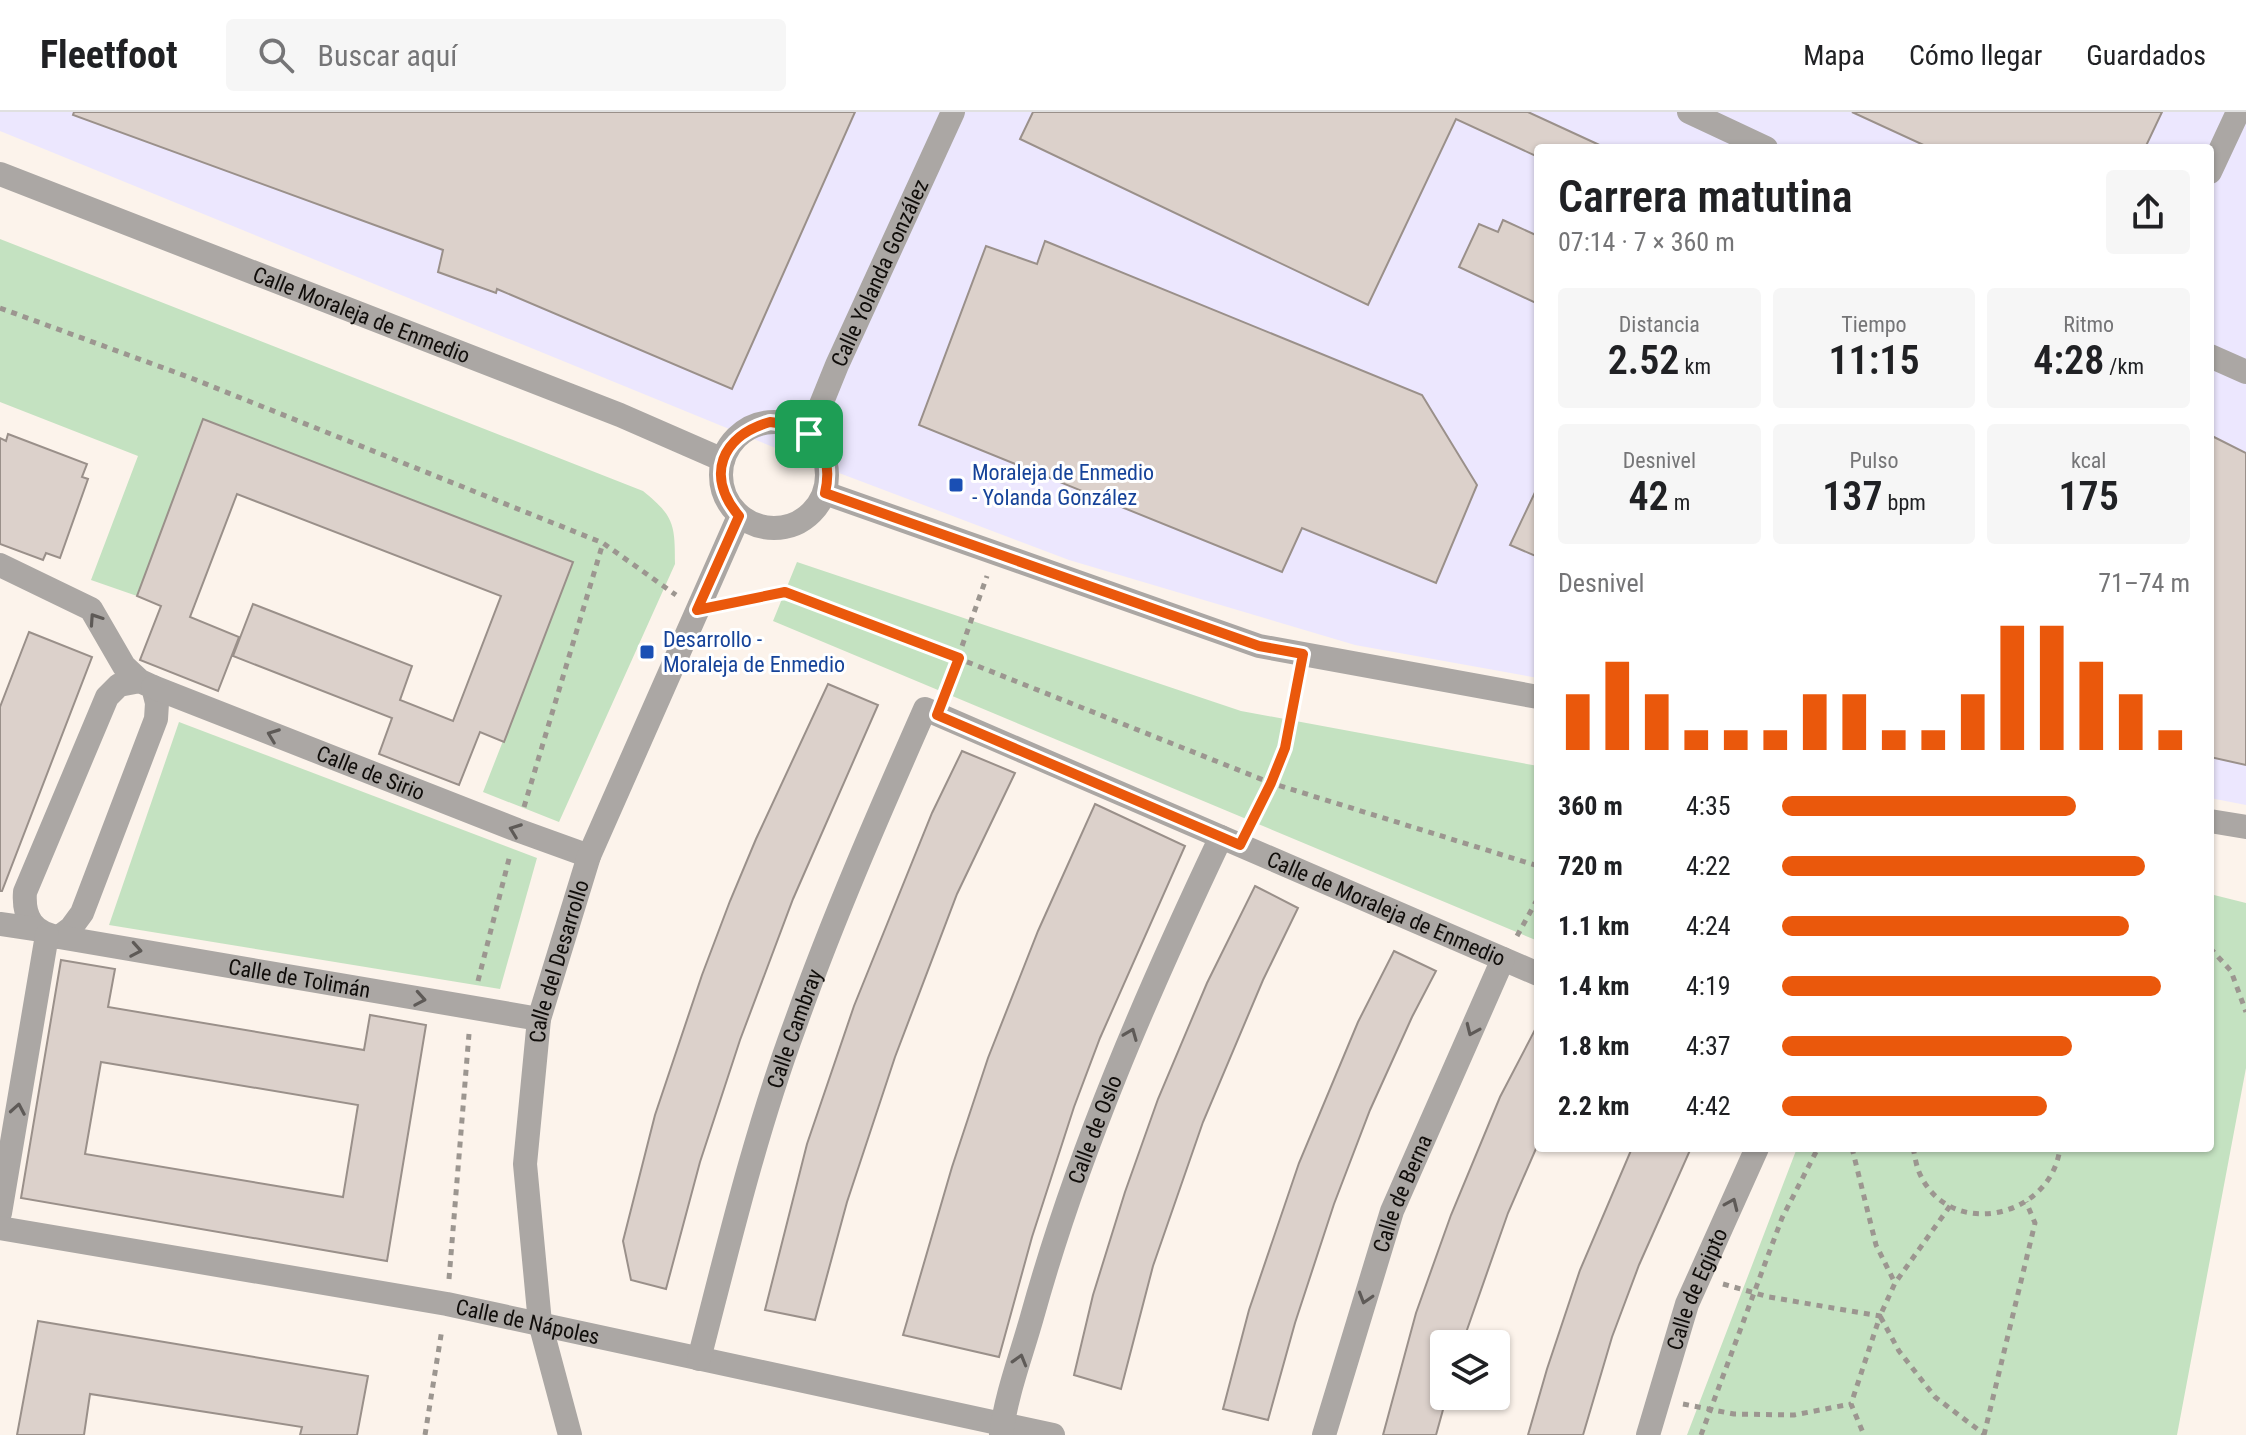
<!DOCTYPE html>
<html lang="es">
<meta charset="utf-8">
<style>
:root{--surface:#fff;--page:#f6f6f6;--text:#202124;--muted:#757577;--line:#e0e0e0;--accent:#ea580c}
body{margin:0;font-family:"Roboto Condensed",sans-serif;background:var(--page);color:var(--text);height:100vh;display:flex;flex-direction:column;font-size:30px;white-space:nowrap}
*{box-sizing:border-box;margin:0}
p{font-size:26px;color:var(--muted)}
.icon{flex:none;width:44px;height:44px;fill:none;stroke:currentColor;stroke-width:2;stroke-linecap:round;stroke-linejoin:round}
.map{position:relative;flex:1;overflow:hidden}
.panel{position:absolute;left:1534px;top:32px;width:680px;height:1008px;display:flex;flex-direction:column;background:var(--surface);border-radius:8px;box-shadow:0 2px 6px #0004}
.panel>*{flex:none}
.buttons{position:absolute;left:1430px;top:1218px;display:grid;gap:16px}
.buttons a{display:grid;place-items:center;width:80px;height:80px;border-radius:8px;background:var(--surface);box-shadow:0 2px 6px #0004;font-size:40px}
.pin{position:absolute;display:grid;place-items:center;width:68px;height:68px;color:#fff;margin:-34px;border-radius:16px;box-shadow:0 4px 12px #0006}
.round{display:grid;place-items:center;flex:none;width:84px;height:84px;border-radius:8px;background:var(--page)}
.head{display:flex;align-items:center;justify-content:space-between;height:136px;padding:0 24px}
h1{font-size:44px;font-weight:600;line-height:60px}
.figures{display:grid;grid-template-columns:repeat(3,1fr);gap:12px;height:136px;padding:8px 24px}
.figures div{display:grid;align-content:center;border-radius:8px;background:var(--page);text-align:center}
.figures b{font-size:40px;font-weight:600}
.figures small{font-size:22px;font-weight:400}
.figures p{font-size:22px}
.chart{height:224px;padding:16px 24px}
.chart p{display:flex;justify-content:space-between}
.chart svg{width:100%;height:144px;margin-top:8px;stroke:var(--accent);stroke-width:6}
ul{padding:0 24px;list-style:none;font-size:26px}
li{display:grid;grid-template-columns:128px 96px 1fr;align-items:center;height:60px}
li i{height:20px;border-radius:10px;background:var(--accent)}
header{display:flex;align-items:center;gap:48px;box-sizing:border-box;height:112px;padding:0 40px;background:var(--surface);border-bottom:2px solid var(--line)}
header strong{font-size:38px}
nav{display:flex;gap:44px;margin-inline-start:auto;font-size:28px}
.search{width:560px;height:72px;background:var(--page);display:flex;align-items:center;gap:20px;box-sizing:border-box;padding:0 28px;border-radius:8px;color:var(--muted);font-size:30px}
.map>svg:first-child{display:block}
.industrial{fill:#ece7fe}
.green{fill:#c4e2c1}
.building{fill:#dcd1cb;stroke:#9a908a;stroke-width:2;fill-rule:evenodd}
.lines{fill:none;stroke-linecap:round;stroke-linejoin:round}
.path{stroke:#9c9690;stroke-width:5;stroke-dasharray:6 6;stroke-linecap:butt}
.minor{stroke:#aba7a4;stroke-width:24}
.oneway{stroke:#5e5a57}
.route-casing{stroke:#fff;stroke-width:16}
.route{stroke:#ea580c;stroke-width:10}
.transit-dot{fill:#1a4fb4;stroke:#fff;stroke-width:3}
.labels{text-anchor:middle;stroke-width:6;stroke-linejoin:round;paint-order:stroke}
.street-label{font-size:22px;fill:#100d0a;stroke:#fff}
.transit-label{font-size:22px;fill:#164399;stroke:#fff;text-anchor:start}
</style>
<header>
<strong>Fleetfoot</strong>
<div class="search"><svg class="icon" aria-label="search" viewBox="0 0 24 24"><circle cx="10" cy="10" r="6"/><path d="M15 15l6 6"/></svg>Buscar aquí</div>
<nav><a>Mapa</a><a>Cómo llegar</a><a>Guardados</a></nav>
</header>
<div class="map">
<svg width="2246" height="1323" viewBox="0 0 2246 1323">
<rect width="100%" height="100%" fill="#fcf3eb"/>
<!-- industrial -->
<polygon class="industrial" points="0,0 2246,0 2246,693 2210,686 2210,36 1538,36 1538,566 1355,533 1069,448 810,350 0,19"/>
<!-- green -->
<g class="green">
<path d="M0,127L643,379C674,404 675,412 675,452L559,710L483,680L573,450L203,307L137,484L91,468L138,344L0,290Z"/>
<polygon points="797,450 1241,599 1538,654 1538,829 773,509"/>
<polygon points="179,610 537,746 500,877 109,813"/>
<polygon points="2210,782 2246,791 2246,956 2177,1323 1687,1323 1797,1036 2210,1036"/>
</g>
<!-- building -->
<g class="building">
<polygon points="74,0 855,0 732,277 497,177 496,181 438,160 443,138 73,3"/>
<polygon points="1033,0 1528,0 1606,36 1538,36 1538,45 1456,7 1368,193 1020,27"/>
<polygon points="1852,0 2162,0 2145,36 1930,36"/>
<polygon points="1503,108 1538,124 1538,192 1459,155 1479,112 1498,120"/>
<polygon points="1045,129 1422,283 1477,373 1436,471 1302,416 1282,460 919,313 986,134 1037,152"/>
<polygon points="203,307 573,450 504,630 480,620 459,673 379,642 392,606 233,544 253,492 412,554 400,588 453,609 501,484 237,382 190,505 239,525 218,579 140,548 161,494 137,484"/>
<polygon points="8,322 87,352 82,365 88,367 60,446 46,441 43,448 0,432 0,326 6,329"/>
<polygon points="2210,323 2246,341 2246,653 2210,645"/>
<polygon points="1538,374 1538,445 1510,433"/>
<polygon points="29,520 92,545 2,779 0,779 0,595"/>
<polygon points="828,572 878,593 793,787 740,928 700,1050 666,1177 631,1168 623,1129 655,1003 702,863 730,789 756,727"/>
<polygon points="962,639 1015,661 957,782 895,945 847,1090 815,1208 765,1198 807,1032 854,894 932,701"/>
<polygon points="1095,692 1185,734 1100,926 1074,995 1032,1125 999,1245 903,1223 952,1055 988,946 1038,819"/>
<polygon points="1255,774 1298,796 1263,868 1203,1010 1153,1154 1121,1277 1074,1263 1093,1183 1125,1080 1158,987 1207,871"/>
<polygon points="1394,839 1436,859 1412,905 1370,998 1334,1092 1295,1211 1268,1308 1223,1297 1249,1198 1299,1051 1358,910"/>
<path d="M61,848L115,857L108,895L364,938L370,903L426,913L387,1149L21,1086ZM101,950L358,993L343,1085L85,1042Z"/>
<polygon points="1538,912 1538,1032 1508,1101 1462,1232 1444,1232 1444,1294 1436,1323 1383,1323 1416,1201 1451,1103 1500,985"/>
<polygon points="1632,1036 1691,1036 1639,1153 1612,1225 1583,1323 1528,1323 1547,1257 1580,1158"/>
<polygon points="38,1209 368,1264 357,1323 300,1323 302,1315 90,1282 84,1323 17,1323"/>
</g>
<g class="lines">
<!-- path -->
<g class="path">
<polyline points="0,196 191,266 603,431 676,483"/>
<polyline points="729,491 785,480 837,498 1271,671 1538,754"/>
<polyline points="946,579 987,464"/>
<polyline points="524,695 603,431"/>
<polyline points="1251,711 1285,636 1298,569"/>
<polyline points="1517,824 1538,786"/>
<polyline points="2210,836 2231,859 2246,900"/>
<polyline points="478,869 510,743"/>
<polyline points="1852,1036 1876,1133 1895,1171"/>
<path d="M1913,1036C1915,1044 1916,1053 1919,1060C1948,1129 2051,1107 2060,1036"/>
<polyline points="1950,1094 1895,1171 1880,1204 1899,1239 1935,1285 1984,1322"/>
<polyline points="449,1167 469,922"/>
<polyline points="1723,1172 1769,1185 1880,1204 1851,1292 1864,1323"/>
<polyline points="1683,1292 1734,1302 1794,1303 1851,1292"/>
<polyline points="425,1323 442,1217"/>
<polyline points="1701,1323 1782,1106 1818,1036"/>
<polyline points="1984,1323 2035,1111 2026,1090"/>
</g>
<!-- minor -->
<g class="minor">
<polyline points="1689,0 1766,36"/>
<polyline points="2210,60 2238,0"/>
<path id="s1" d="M0,62L620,303L723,348"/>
<polyline points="2210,244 2246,260"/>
<circle cx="774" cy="363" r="53"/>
<path id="s2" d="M809,322L837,253L953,0"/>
<polyline points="825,381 1259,534 1538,585"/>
<path d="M0,453L91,497L124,554L140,569L153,575L157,591L156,607L82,801L71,816L59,825C33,821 23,806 25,780L107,585L119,573L140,569"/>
<path id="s3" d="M153,575L517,718L589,744"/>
<polyline points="2210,709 2246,715"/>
<polyline points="0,812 35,817"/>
<path id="s4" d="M59,825L539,907"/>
<polyline points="0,1101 47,823"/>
<path id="s5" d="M0,1116L447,1192L1053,1323"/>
<path id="s6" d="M699,1247C728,1135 755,1021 795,913C833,806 879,701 925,597L1538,862"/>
<path id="s7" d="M570,1323L540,1211L525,1052L539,907L589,744L739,404"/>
<path id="s8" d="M1001,1323C1006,1283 1021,1244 1032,1205C1078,1039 1147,881 1221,725"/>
<path id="s9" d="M1324,1323L1392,1099L1503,847"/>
<path id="s10" d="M1648,1323L1687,1192L1757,1036"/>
</g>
</g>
<!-- one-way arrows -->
<defs><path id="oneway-chevron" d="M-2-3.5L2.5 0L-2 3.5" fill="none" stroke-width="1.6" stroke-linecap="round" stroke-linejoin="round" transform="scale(2)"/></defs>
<g class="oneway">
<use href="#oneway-chevron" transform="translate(95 507) rotate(-124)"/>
<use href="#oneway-chevron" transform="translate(273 623) rotate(-159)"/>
<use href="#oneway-chevron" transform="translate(515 718) rotate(-159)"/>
<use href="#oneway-chevron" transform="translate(136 838) rotate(10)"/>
<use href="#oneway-chevron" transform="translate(420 887) rotate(10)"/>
<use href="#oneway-chevron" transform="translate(1472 918) rotate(114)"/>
<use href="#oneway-chevron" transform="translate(1131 922) rotate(-68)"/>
<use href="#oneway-chevron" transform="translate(18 997) rotate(-80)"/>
<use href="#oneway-chevron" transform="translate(1732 1092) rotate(-66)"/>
<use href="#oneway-chevron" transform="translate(1365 1186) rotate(107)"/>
<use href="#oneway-chevron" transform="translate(1020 1248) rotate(-74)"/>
</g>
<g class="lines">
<!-- route casing -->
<g class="route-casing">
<path id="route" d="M770,310C811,314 835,337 825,381L1259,534L1303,542L1285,636L1271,671L1240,733L937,603L959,546L785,480L697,498L739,404C705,364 721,324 770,310Z"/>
</g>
<!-- route -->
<use href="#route" class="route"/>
</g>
<!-- markers -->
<g class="transit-dot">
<rect x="948" y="365" width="16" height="16" rx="4"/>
<rect x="639" y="532" width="16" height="16" rx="4"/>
</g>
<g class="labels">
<!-- street labels -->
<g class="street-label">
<text dy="8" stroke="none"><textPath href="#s2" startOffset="176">Calle Yolanda González</textPath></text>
<text dy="8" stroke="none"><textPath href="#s1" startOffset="388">Calle Moraleja de Enmedio</textPath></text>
<text dy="8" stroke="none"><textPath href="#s3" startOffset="234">Calle de Sirio</textPath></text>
<text dy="8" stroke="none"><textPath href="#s6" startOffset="1192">Calle de Moraleja de Enmedio</textPath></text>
<text dy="8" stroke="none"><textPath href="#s7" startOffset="482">Calle del Desarrollo</textPath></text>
<text dy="8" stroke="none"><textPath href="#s4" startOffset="244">Calle de Tolimán</textPath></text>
<text dy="8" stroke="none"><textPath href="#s6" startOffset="344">Calle Cambray</textPath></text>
<text dy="8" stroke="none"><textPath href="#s8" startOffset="320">Calle de Oslo</textPath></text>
<text dy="8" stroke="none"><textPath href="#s9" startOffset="254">Calle de Berna</textPath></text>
<text dy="8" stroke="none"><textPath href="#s10" startOffset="154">Calle de Egipto</textPath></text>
<text dy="8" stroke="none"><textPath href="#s5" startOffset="536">Calle de Nápoles</textPath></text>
</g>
<!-- transit labels -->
<g class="transit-label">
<text x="972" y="368">Moraleja de Enmedio<tspan x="972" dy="25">- Yolanda González</tspan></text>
<text x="663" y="535">Desarrollo -<tspan x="663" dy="25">Moraleja de Enmedio</tspan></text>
</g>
</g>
</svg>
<div class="buttons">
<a><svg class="icon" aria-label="layers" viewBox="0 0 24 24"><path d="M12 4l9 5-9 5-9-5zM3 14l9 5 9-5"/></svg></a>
</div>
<div class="pin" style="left:809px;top:322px;background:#1e9e55"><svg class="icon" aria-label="arrive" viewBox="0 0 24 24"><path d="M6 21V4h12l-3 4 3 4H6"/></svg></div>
<section class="panel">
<div class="head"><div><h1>Carrera matutina</h1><p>07:14 · 7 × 360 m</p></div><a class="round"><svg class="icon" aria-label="share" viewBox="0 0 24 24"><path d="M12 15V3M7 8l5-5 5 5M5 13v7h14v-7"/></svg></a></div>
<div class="figures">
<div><p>Distancia</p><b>2.52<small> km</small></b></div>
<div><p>Tiempo</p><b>11:15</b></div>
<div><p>Ritmo</p><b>4:28<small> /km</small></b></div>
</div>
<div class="figures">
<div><p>Desnivel</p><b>42<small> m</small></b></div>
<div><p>Pulso</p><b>137<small> bpm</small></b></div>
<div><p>kcal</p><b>175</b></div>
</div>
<div class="chart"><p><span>Desnivel</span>71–74 m</p>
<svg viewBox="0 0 160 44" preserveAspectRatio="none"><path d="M5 44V27M15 44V17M25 44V27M35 44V38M45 44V38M55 44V38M65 44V27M75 44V27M85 44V38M95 44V38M105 44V27M115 44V6M125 44V6M135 44V17M145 44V27M155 44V38"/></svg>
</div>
<ul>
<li><b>360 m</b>4:35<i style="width:72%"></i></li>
<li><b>720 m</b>4:22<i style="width:89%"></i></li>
<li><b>1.1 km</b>4:24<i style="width:85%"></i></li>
<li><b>1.4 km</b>4:19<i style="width:93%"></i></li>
<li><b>1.8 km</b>4:37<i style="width:71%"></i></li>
<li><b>2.2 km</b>4:42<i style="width:65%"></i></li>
</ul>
</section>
</div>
